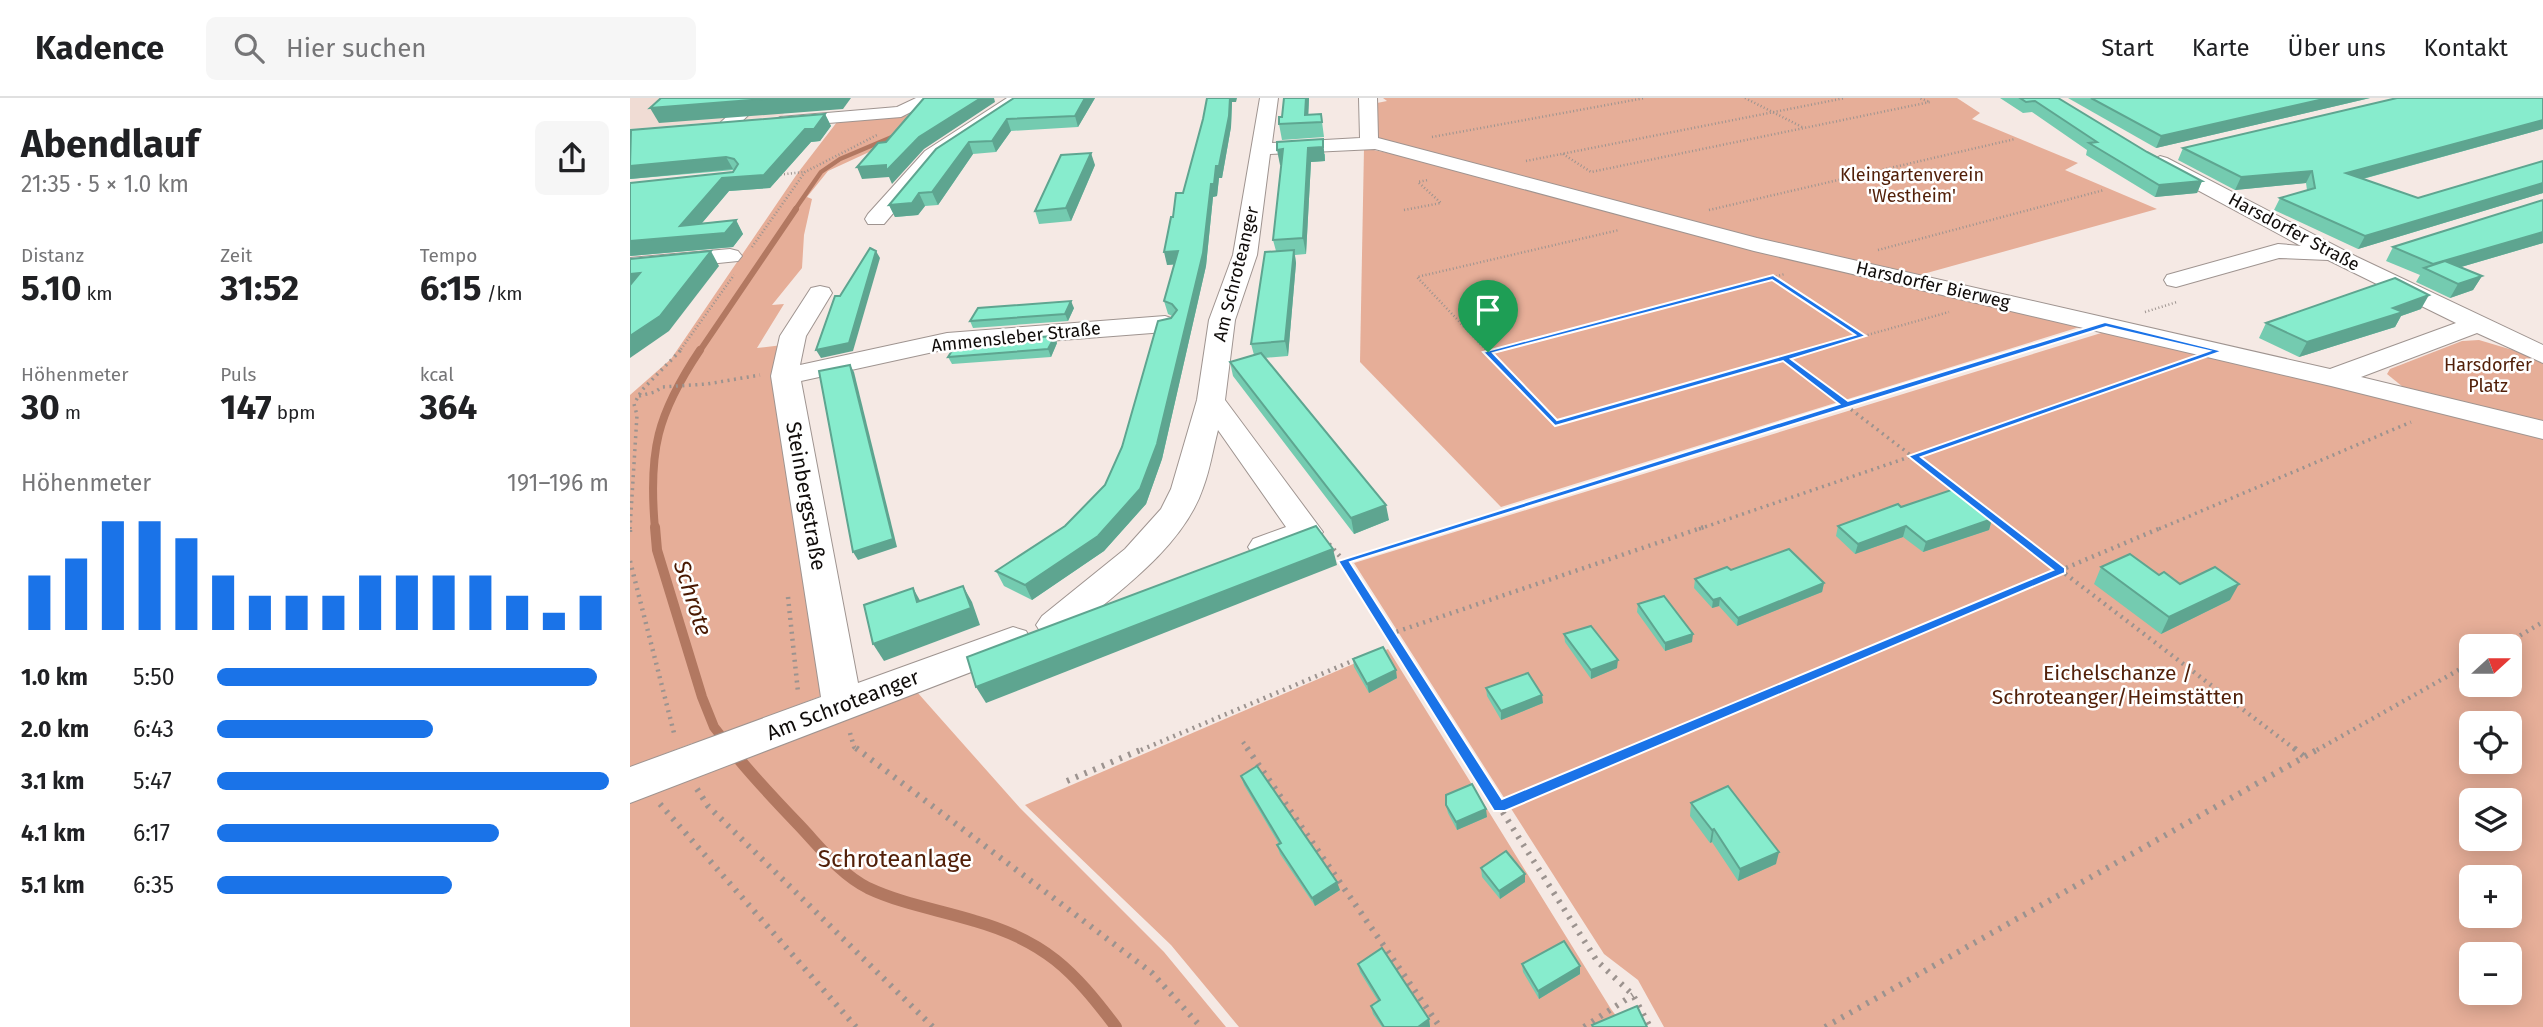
<!DOCTYPE html>
<html lang="de">
<meta charset="utf-8">
<style>
:root{--surface:#fff;--page:#f6f6f6;--text:#202124;--muted:#757577;--line:#e0e0e0;--accent:#1a73e8}
body{margin:0;font-family:"Fira Sans",sans-serif;background:var(--page);color:var(--text);height:100vh;display:flex;flex-direction:column;font-size:26px;white-space:nowrap}
*{box-sizing:border-box;margin:0}
p{font-size:23px;color:var(--muted)}
.icon{flex:none;width:38px;height:38px;fill:none;stroke:currentColor;stroke-width:2;stroke-linecap:round;stroke-linejoin:round}
.map{position:relative;flex:1;overflow:hidden}
.drawer{display:flex;flex-direction:column;background:var(--surface);width:630px}
.drawer>*{flex:none}
.needle{width:46px;rotate:69deg}
.fabs{position:absolute;left:1829px;top:536px;display:grid;gap:14px}
.fabs a{display:grid;place-items:center;width:63px;height:63px;border-radius:10px;background:var(--surface);box-shadow:0 4px 18px #0003;font-size:35px}
.pin{position:absolute;display:grid;place-items:center;width:60px;height:60px;color:#fff;margin:-72px -30px;border-radius:50% 50% 50% 0;rotate:-45deg;box-shadow:0 0 7px #0007}
.pin .icon{rotate:45deg}
.round{display:grid;place-items:center;flex:none;width:74px;height:74px;border-radius:10px;background:var(--page)}
.headline{display:flex;align-items:center;justify-content:space-between;height:119px;padding:0 21px}
h1{font-size:38px;font-weight:700;line-height:52px}
.metrics{display:grid;grid-template-columns:repeat(3,1fr);gap:10px;height:119px;padding:7px 21px}
.metrics div{display:grid;align-content:center}
.metrics b{font-size:35px;font-weight:700}
.metrics small{font-size:19px;font-weight:400}
.metrics p{font-size:19px}
.chart{height:196px;padding:14px 21px}
.chart p{display:flex;justify-content:space-between}
.chart svg{width:100%;height:126px;margin-top:7px;stroke:var(--accent);stroke-width:6}
ul{padding:0 21px;list-style:none;font-size:23px}
li{display:grid;grid-template-columns:112px 84px 1fr;align-items:center;height:52px}
li i{height:18px;border-radius:9px;background:var(--accent)}
header{display:flex;align-items:center;gap:42px;box-sizing:border-box;height:98px;padding:0 35px;background:var(--surface);border-bottom:2px solid var(--line)}
header strong{font-size:33px}
nav{display:flex;gap:38px;margin-inline-start:auto;font-size:24px}
.search{width:490px;height:63px;background:var(--page);display:flex;align-items:center;gap:18px;box-sizing:border-box;padding:0 24px;border-radius:10px;color:var(--muted);font-size:26px}
main{display:flex;flex:1;min-height:0}
.map>svg:first-child{display:block}
.built{fill:#f0dcd4}
.green{fill:#e6ae98;fill-rule:evenodd}
.lines{fill:none;stroke-linecap:round;stroke-linejoin:round}
.stream-far4{stroke:#b27861;stroke-width:4.5}
.stream-far3{stroke:#b27861;stroke-width:6}
.stream-far2{stroke:#b27861;stroke-width:8}
.stream-far1{stroke:#b27861;stroke-width:10}
.stream{stroke:#b27861;stroke-width:12}
.minor-casing{stroke:#9f9490;stroke-width:2}
.path-far3{stroke:#9c938f;stroke-width:2.5;stroke-dasharray:1 2.5;stroke-linecap:butt}
.path-far2{stroke:#9c938f;stroke-width:3.5;stroke-dasharray:2 4.5;stroke-linecap:butt}
.path-far1{stroke:#9c938f;stroke-width:4.5;stroke-dasharray:2 5;stroke-linecap:butt}
.path{stroke:#9c938f;stroke-width:6;stroke-dasharray:2.5 7;stroke-linecap:butt}
.minor{fill:#fff;fill-rule:evenodd}
.wall{fill:#74cbb0}
.shaded-wall{fill:#5ea590}
.building{fill:#87eccd;stroke:#5ea590;stroke-width:2}
.route{fill:#1a73e8;stroke:#fff;stroke-width:2;fill-rule:evenodd}
.labels{text-anchor:middle;stroke-width:5;stroke-linejoin:round;paint-order:stroke}
.far-park-label{font-size:18px;fill:#522009;stroke:#fff}
.far-street-label{font-size:18px;fill:#100c0a;stroke:#fff}
.street-label{font-size:21px;fill:#100c0a;stroke:#fff}
.park-label{font-size:21px;fill:#522009;stroke:#fff}
.water-label{font-size:23px;font-style:italic;fill:#491801;stroke:#fff}
.near-park-label{font-size:24px;fill:#522009;stroke:#fff}
</style>
<header>
<strong>Kadence</strong>
<div class="search"><svg class="icon" aria-label="search" viewBox="0 0 24 24"><circle cx="10" cy="10" r="6"/><path d="M15 15l6 6"/></svg>Hier suchen</div>
<nav><a>Start</a><a>Karte</a><a>Über uns</a><a>Kontakt</a></nav>
</header>
<main>
<section class="drawer">
<div class="headline"><div><h1>Abendlauf</h1><p>21:35 · 5 × 1.0 km</p></div><a class="round"><svg class="icon" aria-label="share" viewBox="0 0 24 24"><path d="M12 15V3M7 8l5-5 5 5M5 13v7h14v-7"/></svg></a></div>
<div class="metrics">
<div><p>Distanz</p><b>5.10<small> km</small></b></div>
<div><p>Zeit</p><b>31:52</b></div>
<div><p>Tempo</p><b>6:15<small> /km</small></b></div>
</div>
<div class="metrics">
<div><p>Höhenmeter</p><b>30<small> m</small></b></div>
<div><p>Puls</p><b>147<small> bpm</small></b></div>
<div><p>kcal</p><b>364</b></div>
</div>
<div class="chart"><p><span>Höhenmeter</span>191–196 m</p>
<svg viewBox="0 0 160 44" preserveAspectRatio="none"><path d="M5 44V25M15 44V19M25 44V6M35 44V6M45 44V12M55 44V25M65 44V32M75 44V32M85 44V32M95 44V25M105 44V25M115 44V25M125 44V25M135 44V32M145 44V38M155 44V32"/></svg>
</div>
<ul>
<li><b>1.0 km</b>5:50<i style="width:97%"></i></li>
<li><b>2.0 km</b>6:43<i style="width:55%"></i></li>
<li><b>3.1 km</b>5:47<i style="width:100%"></i></li>
<li><b>4.1 km</b>6:17<i style="width:72%"></i></li>
<li><b>5.1 km</b>6:35<i style="width:60%"></i></li>
</ul>
</section>
<div class="map">
<svg width="1913" height="929" viewBox="0 0 1913 929">
<rect width="100%" height="100%" fill="#f5e9e4"/>
<!-- built -->
<polygon class="built" points="0,0 167,0 152,18 0,31"/>
<!-- green -->
<g class="green">
<polygon points="753,0 1327,0 1350,15 1342,21 1448,65 1435,72 1527,111 1286,178 1129,142 747,41 747,5 757,3"/>
<polygon points="290,7 315,19 198,73 177,99 182,101 174,137 172,170 142,207 154,206 127,250 153,247 191,598 126,623 142,651 287,594 390,710 534,854 596,929 0,929 0,702 82,674 63,645 0,669 0,297 41,261 167,76 207,24 269,19 279,17"/>
<polygon points="734,50 801,64 1456,227 871,409 730,264"/>
<path d="M1481,232L1913,339V929H1034L1008,882L974,856L724,465ZM1841,548H1880V586H1841ZM1841,625H1880V663H1841ZM1841,702H1880V740H1841ZM1841,779H1880V817H1841ZM1841,856H1880V894H1841Z"/>
<polygon points="1849,242 1913,261 1913,325 1773,289 1757,276 1760,271 1832,243"/>
<polygon points="758,551 981,911 987,919 1010,929 609,929 541,847 395,707"/>
</g>
<g class="lines">
<!-- stream-far4 -->
<polyline class="stream-far4" points="164,113 191,74 210,61 269,36"/>
<!-- stream-far3 -->
<polyline class="stream-far3" points="69,254 166,111"/>
<!-- stream-far2 -->
<path class="stream-far2" d="M25,431C18,353 27,316 70,252"/>
<!-- stream-far1 -->
<polyline class="stream-far1" points="25,429 27,452 72,599 84,629 102,652"/>
<!-- stream -->
<path class="stream" d="M100,650C121,677 144,701 168,726C190,749 209,775 238,790C272,806 310,812 345,823C415,843 443,872 486,929"/>
<!-- minor casing -->
<g class="minor-casing">
<g id="minor">
<polygon points="117,0 136,0 103,32 91,32 88,28 91,24"/>
<polygon points="286,0 309,0 271,19 150,29 141,24 150,19 267,9"/>
<polygon points="377,0 399,0 309,61 254,126 238,126 235,121 238,116 295,53"/>
<path d="M630,0H648L642,45L730,40L729,0H747L748,40L1127,140L1700,271L1826,225L1698,162L1649,160L1546,189L1537,187L1534,182L1537,177L1648,146L1671,148L1523,68L1520,64L1530,58L1537,60L1727,159L1913,247V265L1847,235L1731,279L1913,323V341L1701,288L1124,153L745,51L640,56L627,157L605,222L595,302L693,434C686,444 647,460 634,460C630,460 627,458 623,457L618,449L623,441L656,429L588,332C583,351 580,372 573,390C553,450 484,497 438,536L425,540L412,536L406,527L412,518L495,451L531,411L541,391L567,302L579,222L603,157Z"/>
<polygon points="100,151 108,153 112,158 108,163 0,174 0,160"/>
<polygon points="190,188 199,190 202,195 176,238 170,267 317,235 535,218 544,221 548,226 544,231 535,234 317,251 171,283 228,585 383,529 396,533 402,543 396,553 0,705 0,669 191,599 141,278 150,238 181,190"/>
</g>
</g>
<!-- path-far3 -->
<g class="path-far3">
<polyline points="1115,0 1174,30"/>
<polyline points="802,39 1015,0"/>
<polyline points="933,56 961,74 1300,4 1289,0"/>
<polyline points="896,63 1215,0"/>
<polyline points="147,77 174,74"/>
<polyline points="774,112 811,105 788,84 798,82"/>
<polyline points="1079,112 1385,41"/>
<polyline points="122,149 175,74 247,37"/>
<polyline points="1248,152 1474,92"/>
<polyline points="1144,179 1232,238"/>
<polyline points="1515,214 1547,204"/>
<polyline points="49,254 104,177"/>
<polyline points="858,254 787,179 989,132"/>
<polyline points="858,254 1155,176"/>
<polyline points="1177,254 1319,214"/>
<polyline points="1388,254 1430,241"/>
</g>
<!-- path-far2 -->
<g class="path-far2">
<polyline points="856,252 925,325 1184,252"/>
<polyline points="858,254 865,252"/>
<polyline points="1154,260 1377,431"/>
<polyline points="9,298 25,294 32,289 77,286 130,277"/>
<polyline points="0,431 7,317 4,306 12,292 51,252"/>
<polyline points="819,431 1394,252"/>
<polyline points="1069,431 1548,267"/>
<polyline points="1529,431 1781,324"/>
</g>
<!-- path-far1 -->
<g class="path-far1">
<polyline points="1374,429 1666,652"/>
<polyline points="0,434 0,429"/>
<polyline points="699,446 714,463 824,429"/>
<polyline points="0,463 45,639"/>
<polyline points="714,463 834,652"/>
<polyline points="158,499 168,594"/>
<polyline points="760,536 1074,429"/>
<polyline points="1872,548 1913,524"/>
<polyline points="220,635 224,649 228,652"/>
<polyline points="613,644 619,652"/>
<polyline points="511,652 727,561"/>
<polyline points="1004,652 1533,429"/>
<polyline points="1687,652 1841,565"/>
</g>
<!-- path -->
<g class="path">
<polyline points="226,650 522,875 571,929"/>
<polyline points="617,650 810,929"/>
<polyline points="832,650 967,863 1003,897 1020,929"/>
<polyline points="1664,650 1675,659"/>
<polyline points="437,683 515,650"/>
<polyline points="67,691 78,708 303,929"/>
<polyline points="30,706 226,929"/>
<polyline points="869,709 1008,650"/>
<polyline points="954,929 1003,897"/>
<polyline points="1195,929 1690,650"/>
</g>
<!-- minor -->
<use href="#minor" class="minor"/>
</g>
<!-- wall -->
<g class="wall">
<polygon points="384,0 465,0 448,29 381,33 366,54 343,56 308,107 295,108 288,117 265,119 259,107"/>
<polygon points="577,0 606,4 602,4 601,29 592,80 589,80 587,98 583,99 576,168 532,361 516,406 474,453 402,502 374,488 366,473 435,428 475,387 492,349 542,218 538,216 534,203 544,166 537,167 543,119 553,95 573,21"/>
<polygon points="654,0 679,0 678,17 691,16 694,39 652,42 649,26 652,19"/>
<polygon points="1370,0 1428,0 1517,54 1572,83 1567,95 1525,99 1456,57 1457,52 1402,14 1393,15"/>
<polygon points="1438,0 1740,0 1526,50"/>
<polygon points="195,16 201,28 190,43 181,44 140,90 99,93 72,125 106,122 113,136 103,149 0,158 104,72 0,81 0,32"/>
<polygon points="1913,31 1733,81 1788,100 1913,63 1913,95 1728,151 1644,112 1650,100 1677,92 1676,85 1605,92 1548,62 1553,50"/>
<polygon points="695,56 695,63 681,64 676,156 665,157 666,165 658,258 634,260 759,422 724,436 603,278 600,264 624,257 621,246 646,153 643,142 651,66 650,67"/>
<polygon points="465,67 441,123 409,126 405,113"/>
<polygon points="1913,102 1913,145 1831,169 1852,178 1843,192 1820,200 1786,184 1790,177 1756,163 1763,149"/>
<polygon points="444,210 438,223 343,230 340,223"/>
<polygon points="1791,211 1771,218 1765,229 1669,259 1629,240 1636,225"/>
<polygon points="427,245 421,259 322,266 318,259"/>
<polygon points="1271,409 1362,421 1359,432 1293,454 1273,439 1225,456 1206,438 1208,428"/>
<polygon points="1471,469 1529,477 1550,486 1600,502 1531,536 1464,486"/>
<polygon points="1101,472 1194,485 1192,494 1107,528 1089,508 1082,510 1064,490 1065,481"/>
<polygon points="1008,506 1062,544 1035,553 1007,514"/>
<polygon points="934,536 987,570 961,581 935,544"/>
<polygon points="723,561 767,580 739,595 724,569"/>
<polygon points="856,590 913,605 871,622 857,598"/>
<polygon points="611,678 710,792 685,808 650,756 647,747 649,746 614,687"/>
<polygon points="1061,705 1146,766 1108,783 1082,744 1080,745 1060,718"/>
<polygon points="816,707 857,719 827,732 818,715"/>
<polygon points="851,770 895,776 895,784 870,801 852,779"/>
<polygon points="728,866 799,921 800,929 752,929 743,916 741,908 748,903 730,874"/>
<polygon points="892,866 950,868 950,876 909,901 893,874"/>
</g>
<!-- shaded-wall -->
<g class="shaded-wall">
<polygon points="148,0 221,0 213,11 29,25 20,10"/>
<polygon points="351,0 364,0 365,4 294,51 262,86 259,79 232,81 227,69 289,39"/>
<polygon points="455,0 465,0 448,29 445,18"/>
<polygon points="600,0 607,0 606,4 602,4 601,29 592,80 589,80 587,98 583,99 576,168 532,361 516,406 474,453 402,502 395,487 510,391 581,86 586,68"/>
<polygon points="676,0 679,0 678,25 675,17"/>
<polygon points="1698,0 1740,0 1526,50 1531,38"/>
<polygon points="195,16 201,28 190,43 181,44 140,90 99,93 61,138 106,122 113,136 103,149 0,158 0,143 50,128 92,80 175,31"/>
<polygon points="377,21 381,33 366,54 362,43"/>
<polygon points="1913,22 1913,31 1710,87 1716,75"/>
<polygon points="693,41 695,63 681,64 676,156 673,140 678,50"/>
<polygon points="339,44 343,56 308,107 302,94"/>
<polygon points="653,51 655,66 650,67 647,52"/>
<polygon points="461,55 465,67 441,123 436,110"/>
<polygon points="96,59 103,71 0,81 0,68"/>
<polygon points="1682,73 1676,85 1605,92 1611,79"/>
<polygon points="1572,83 1567,95 1525,99 1529,87"/>
<polygon points="1913,85 1913,95 1728,151 1735,138"/>
<polygon points="289,95 295,108 288,117 265,119 259,107"/>
<polygon points="1913,134 1913,145 1807,176 1799,173 1803,166"/>
<polygon points="664,152 666,165 658,258 655,243"/>
<polygon points="81,153 89,168 39,233 0,260 0,238"/>
<polygon points="246,153 250,160 223,253 191,260 186,252"/>
<polygon points="548,153 552,166 537,167 534,154"/>
<polygon points="10,175 0,192 0,176"/>
<polygon points="1852,178 1843,192 1820,200 1828,186"/>
<polygon points="1799,197 1791,211 1771,218 1765,229 1669,259 1677,244 1763,210"/>
<polygon points="441,203 444,210 438,223 435,216"/>
<polygon points="425,238 427,245 421,259 418,251"/>
<polygon points="220,267 224,274 267,449 228,462 223,454"/>
<polygon points="756,407 759,422 724,436 721,420"/>
<polygon points="1362,421 1359,432 1293,454 1296,444"/>
<polygon points="1276,428 1273,439 1225,456 1228,446"/>
<polygon points="703,451 707,467 356,605 346,589"/>
<polygon points="1194,485 1192,494 1107,528 1108,520"/>
<polygon points="1609,486 1600,502 1531,536 1539,519"/>
<polygon points="333,488 342,504 350,527 254,563 243,546"/>
<polygon points="283,490 292,506 287,504"/>
<polygon points="1090,500 1089,508 1082,510 1083,502"/>
<polygon points="1063,536 1062,544 1035,553 1035,545"/>
<polygon points="988,562 987,570 961,581 961,572"/>
<polygon points="766,572 767,580 739,595 737,586"/>
<polygon points="912,597 913,605 871,622 871,613"/>
<polygon points="856,711 857,719 827,732 826,724"/>
<polygon points="1084,731 1082,744 1080,745 1082,732"/>
<polygon points="1149,754 1146,766 1108,783 1110,771"/>
<polygon points="895,776 895,784 870,801 869,793"/>
<polygon points="707,784 710,792 685,808 682,800"/>
<polygon points="950,868 950,876 909,901 908,893"/>
<polygon points="799,921 800,929 788,929"/>
</g>
<!-- building -->
<g class="building">
<polygon points="31,0 148,0 20,10"/>
<polygon points="294,0 351,0 289,39 256,73 256,67 227,69 248,45 256,44"/>
<polygon points="384,0 455,0 445,18 377,21 362,43 339,44 302,94 289,95 282,105 259,107 306,51"/>
<polygon points="577,0 600,0 599,18 589,68 586,68 584,86 581,86 573,155 527,346 510,391 468,438 395,487 366,473 435,428 475,387 492,349 528,223 541,220 547,212 542,206 534,203 548,153 534,154 541,119 543,119 546,95 553,95 573,21"/>
<polygon points="654,0 676,0 675,17 691,16 692,24 649,26 649,19 652,19"/>
<polygon points="1390,0 1428,0 1517,54 1572,83 1529,87 1459,45 1467,44 1405,3 1396,4"/>
<polygon points="1461,0 1698,0 1531,38"/>
<polygon points="1767,0 1913,0 1913,22 1716,75 1788,100 1913,63 1913,85 1735,138 1650,100 1685,90 1682,73 1611,79 1553,50"/>
<polygon points="195,16 184,31 175,31 134,77 92,80 50,128 106,122 95,135 0,143 0,85 103,74 108,66 104,61 96,59 0,68 1,32"/>
<polygon points="693,41 693,49 678,50 673,140 643,142 653,51 647,52 647,44"/>
<polygon points="461,55 436,110 405,113 431,57"/>
<polygon points="1913,102 1913,134 1803,166 1763,149"/>
<polygon points="240,150 246,153 219,245 186,252 205,198 210,198"/>
<polygon points="664,152 655,243 621,246 635,154"/>
<polygon points="81,153 30,218 0,238 0,187 10,175 0,176 0,161"/>
<polygon points="1815,163 1852,178 1828,186 1794,170"/>
<polygon points="1765,180 1799,197 1763,210 1773,214 1677,244 1636,225"/>
<polygon points="441,203 435,216 340,223 348,210"/>
<polygon points="425,238 418,251 318,259 327,245"/>
<polygon points="631,255 756,407 721,420 600,264"/>
<polygon points="220,267 263,441 223,454 189,273"/>
<polygon points="1324,391 1362,421 1296,444 1276,428 1228,446 1208,428 1268,406 1271,409"/>
<polygon points="686,428 703,451 346,589 337,559"/>
<polygon points="1159,451 1194,485 1108,520 1090,500 1083,502 1065,481 1097,469 1101,472"/>
<polygon points="1500,456 1529,477 1534,474 1550,486 1585,469 1609,486 1539,519 1471,469"/>
<polygon points="333,488 341,510 243,546 234,507 283,490 287,504"/>
<polygon points="1034,498 1063,536 1035,545 1008,506"/>
<polygon points="961,528 988,562 961,572 934,536"/>
<polygon points="753,549 766,572 737,586 723,561"/>
<polygon points="898,575 912,597 871,613 856,590"/>
<polygon points="627,668 707,784 682,800 647,747 651,745 611,678"/>
<polygon points="842,686 856,711 826,724 816,707 816,697"/>
<polygon points="1098,688 1149,754 1110,771 1084,731 1082,732 1061,705"/>
<polygon points="876,753 895,776 869,793 851,770"/>
<polygon points="934,843 950,868 908,893 892,866"/>
<polygon points="752,850 799,921 788,929 754,929 741,908 750,902 728,866"/>
<polygon points="1007,908 1017,929 963,929 962,927"/>
</g>
<!-- route -->
<path class="route" d="M1143,177L1236,238L1161,261L1218,303L1475,224L1593,253L1291,359L1435,470V475L875,713H864L708,463L1209,306L1153,263L925,328L853,254ZM1142,182L1225,237L927,322L863,255ZM1476,229L1579,253L1278,358L1423,472L872,701L720,464Z"/>
<g class="labels">
<!-- far-park labels -->
<g class="far-park-label">
<text x="1282" y="83">Kleingartenverein<tspan x="1282" dy="21">'Westheim'</tspan></text>
<text x="1858" y="273">Harsdorfer<tspan x="1858" dy="21">Platz</tspan></text>
</g>
<!-- far-street labels -->
<g class="far-street-label">
<text transform="translate(1664 134) rotate(28)" y="6">Harsdorfer Straße</text>
<text transform="translate(606 176) rotate(-76)" y="6">Am Schroteanger</text>
<text transform="translate(1303 187) rotate(13)" y="6">Harsdorfer Bierweg</text>
<text transform="translate(386 239) rotate(-6)" y="6">Ammensleber Straße</text>
</g>
<!-- street labels -->
<g class="street-label">
<text transform="translate(176 398) rotate(80)" y="7">Steinbergstraße</text>
<text transform="translate(213 607) rotate(-21)" y="7">Am Schroteanger</text>
</g>
<!-- park labels -->
<g class="park-label">
<text x="1488" y="582">Eichelschanze /<tspan x="1488" dy="24">Schroteanger/Heimstätten</tspan></text>
</g>
<!-- water labels -->
<g class="water-label">
<text transform="translate(63 500) rotate(72)" y="8">Schrote</text>
</g>
<!-- near-park labels -->
<g class="near-park-label">
<text x="265" y="769">Schroteanlage</text>
</g>
</g>
</svg>
<div class="fabs">
<a><svg class="needle" viewBox="-14 -14 28 28"><path d="M0-13l5 13h-10z" fill="#e53935"/><path d="M0 13l5-13h-10z" fill="#757577"/></svg></a>
<a><svg class="icon" aria-label="locate" viewBox="0 0 24 24"><circle cx="12" cy="12" r="6"/><path d="M12 2v4M12 18v4M2 12h4M18 12h4"/></svg></a>
<a><svg class="icon" aria-label="layers" viewBox="0 0 24 24"><path d="M12 4l9 5-9 5-9-5zM3 14l9 5 9-5"/></svg></a>
<a>+</a>
<a>−</a>
</div>
<div class="pin" style="left:858px;top:254px;background:#1e9e55"><svg class="icon" aria-label="arrive" viewBox="0 0 24 24"><path d="M6 21V4h12l-3 4 3 4H6"/></svg></div>
</div>
</main>
